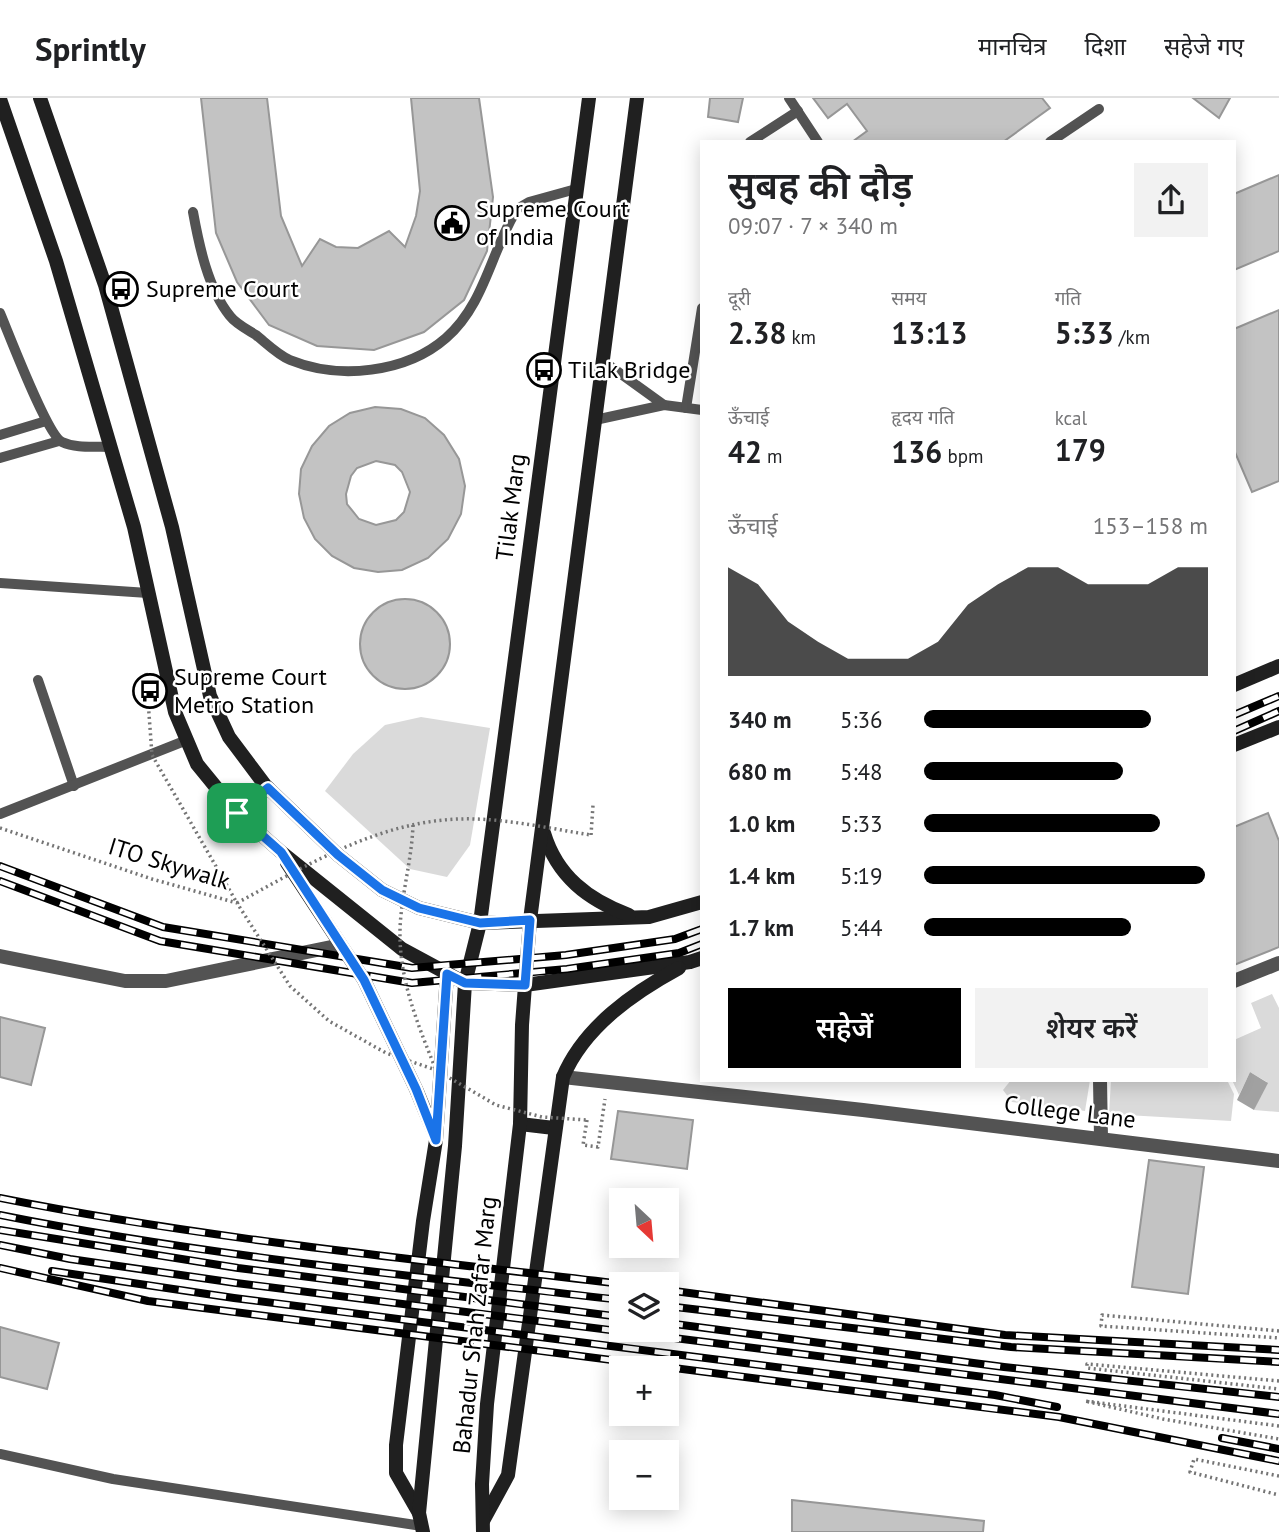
<!DOCTYPE html>
<html lang="hi">
<meta charset="utf-8">
<style>
:root{--surface:#fff;--page:#f2f2f2;--text:#202124;--muted:#757577;--line:#e0e0e0;--accent:#000}
body{margin:0;font-family:"PT Sans","Noto Sans Devanagari",sans-serif;background:var(--page);color:var(--text);height:100vh;display:flex;flex-direction:column;font-size:26px;white-space:nowrap}
*{box-sizing:border-box;margin:0}
p{font-size:23px;color:var(--muted)}
.icon{flex:none;width:38px;height:38px;fill:none;stroke:currentColor;stroke-width:2;stroke-linecap:round;stroke-linejoin:round}
.map{position:relative;flex:1;overflow:hidden}
.details{position:absolute;left:700px;top:42px;width:536px;height:942px;display:flex;flex-direction:column;background:var(--surface);border-radius:0px;box-shadow:0 4px 18px #0003}
.details>*{flex:none}
.needle{width:46px;rotate:154deg}
.tools{position:absolute;left:609px;top:1090px;display:grid;gap:14px}
.tools a{display:grid;place-items:center;width:70px;height:70px;border-radius:0px;background:var(--surface);box-shadow:0 4px 18px #0003;font-size:35px}
.pin{position:absolute;display:grid;place-items:center;width:60px;height:60px;color:#fff;margin:-30px;border-radius:14px;box-shadow:0 4px 10px #0006}
.round{display:grid;place-items:center;flex:none;width:74px;height:74px;border-radius:0px;background:var(--page)}
.summary{display:flex;align-items:center;justify-content:space-between;height:119px;padding:0 28px}
h1{font-size:38px;font-weight:600;line-height:52px}
.metrics{display:grid;grid-template-columns:repeat(3,1fr);gap:10px;height:119px;padding:7px 28px}
.metrics div{display:grid;align-content:center}
.metrics b{font-size:30px;font-weight:600}
.metrics small{font-size:19px;font-weight:400}
.metrics p{font-size:19px}
.chart{height:196px;padding:14px 28px}
.chart p{display:flex;justify-content:space-between}
.chart svg{width:100%;height:126px;margin-top:7px;fill:var(--accent);opacity:.7}
.action{display:flex;gap:14px;margin-top:auto;padding:14px 28px}
.action a{flex:1;height:80px;border-radius:0px;background:var(--accent);color:#fff;font-size:28px;font-weight:600;line-height:80px;text-align:center}
.action a+a{background:var(--page);color:var(--text)}
ul{padding:0 28px;list-style:none;font-size:23px}
li{display:grid;grid-template-columns:112px 84px 1fr;align-items:center;height:52px}
li i{height:18px;border-radius:9px;background:var(--accent)}
header{display:flex;align-items:center;gap:42px;box-sizing:border-box;height:98px;padding:0 35px;background:var(--surface);border-bottom:2px solid var(--line)}
header strong{font-size:33px}
nav{display:flex;gap:38px;margin-inline-start:auto;font-size:24px}
.map>svg:first-child{display:block}
.green{fill:#dadada}
.water{fill:#a1a1a1}
.building{fill:#c3c3c3;stroke:#979797;stroke-width:2;fill-rule:evenodd}
.lines{fill:none;stroke-linecap:round;stroke-linejoin:round}
.path{stroke:#757575;stroke-width:3.5;stroke-dasharray:2 3.5;stroke-linecap:butt}
.lane{stroke:#535353;stroke-width:10}
.street{stroke:#535353;stroke-width:14}
.secondary{stroke:#202020;stroke-width:14}
.rail-casing{stroke:#000;stroke-width:8}
.rail{stroke:#fff;stroke-width:5;stroke-dasharray:16;stroke-linecap:butt}
.path-bridge{stroke:#757575;stroke-width:3.5;stroke-dasharray:2 3.5;stroke-linecap:butt}
.route-casing{stroke:#fff;stroke-width:14}
.route{stroke:#1a73e8;stroke-width:9}
.labels{text-anchor:middle;stroke-width:5;stroke-linejoin:round;paint-order:stroke}
.poi-label{font-size:24px;fill:#000;stroke:#fff;text-anchor:start}
.street-label{font-size:24px;fill:#000;stroke:#fff}
</style>
<header>
<strong>Sprintly</strong>
<nav><a>मानचित्र</a><a>दिशा</a><a>सहेजे गए</a></nav>
</header>
<div class="map">
<svg width="1279" height="1434" viewBox="0 0 1279 1434">
<rect width="100%" height="100%" fill="#fff"/>
<!-- green -->
<g class="green">
<polygon points="421,619 490,630 470,747 447,779 410,771 325,693 353,656 385,627"/>
<polygon points="1272,896 1279,910 1279,1014 1254,1012 1267,984 1250,974 1239,997 1232,982 1234,942 1261,930 1251,905"/>
<polygon points="1011,982 1090,982 1085,1013 1012,1004 1003,992"/>
<polygon points="1111,982 1227,982 1234,996 1231,1023 1109,1016"/>
</g>
<!-- water -->
<polygon class="water" points="1250,974 1268,985 1254,1012 1237,1002"/>
<!-- building -->
<g class="building">
<polygon points="201,0 267,0 281,118 302,168 320,141 336,149 358,150 389,133 405,149 416,118 420,93 411,0 479,0 493,99 487,153 464,202 424,234 374,252 317,248 269,227 237,184 216,135"/>
<polygon points="710,0 743,0 738,24 708,19"/>
<polygon points="813,0 1042,0 1050,10 1003,44 852,44 867,33 847,6 828,20"/>
<polygon points="1193,0 1230,0 1219,20"/>
<polygon points="1279,77 1279,153 1234,172 1234,96"/>
<polygon points="1279,212 1279,383 1252,394 1234,352 1234,231"/>
<path d="M375,309L401,311L425,320L444,337L459,361L465,388L461,416L448,441L428,460L402,472L378,474L354,470L332,458L315,441L304,420L299,396L301,371L312,348L329,328L350,315ZM376,363L395,367L402,374L410,394L404,414L396,422L376,427L359,421L347,406L346,396L351,378L357,370Z"/>
<circle cx="405" cy="546" r="45"/>
<polygon points="1268,715 1279,743 1279,849 1234,867 1234,729"/>
<polygon points="0,919 45,930 31,987 0,979"/>
<polygon points="618,1013 693,1022 687,1071 611,1061"/>
<polygon points="1149,1062 1204,1069 1188,1196 1132,1189"/>
<polygon points="0,1229 59,1245 47,1291 0,1279"/>
<polygon points="792,1402 984,1423 983,1434 792,1434"/>
</g>
<g class="lines">
<!-- path -->
<g class="path">
<polyline points="591,737 593,707"/>
<polyline points="587,1022 583,1047 598,1049 605,1001"/>
<polyline points="1279,1233 1102,1217 1101,1228 1279,1240"/>
<polyline points="1279,1283 1087,1266 1087,1270 1279,1291"/>
<polyline points="1279,1328 1085,1303 1163,1321 1279,1341"/>
<polyline points="1279,1378 1194,1361 1190,1374 1279,1397"/>
</g>
<!-- lane -->
<g class="lane">
<polyline points="789,0 818,44"/>
<polyline points="750,44 798,13"/>
<polyline points="1050,44 1099,11"/>
<path d="M193,114C199,147 208,191 230,218C236,226 248,232 256,237C266,245 278,257 290,262C339,282 406,275 446,240C485,206 491,153 517,111L529,104L576,91"/>
<path d="M0,215C9,236 47,337 62,344C77,351 95,348 111,349"/>
<polyline points="664,307 702,312"/>
<polyline points="686,310 702,210"/>
<polyline points="595,322 664,307 603,263"/>
<polyline points="0,337 46,323"/>
<polyline points="0,360 59,343"/>
<polyline points="0,485 148,495"/>
<polyline points="38,582 74,688"/>
<polyline points="0,716 187,642"/>
<polyline points="0,1356 113,1381 422,1428"/>
</g>
<!-- street -->
<g class="street">
<polyline points="0,858 125,883 166,883 341,847"/>
<polyline points="1234,883 1279,865"/>
<polyline points="563,979 863,1012 1279,1063"/>
<polyline points="1100,982 1101,1040"/>
</g>
<!-- secondary -->
<g class="secondary">
<polyline points="40,0 105,187 172,429 210,598 229,639 265,687 338,757 382,792 419,810 480,825 649,819 702,804"/>
<polyline points="0,1 56,163 134,429 175,614 197,666 237,715 281,754 402,851 465,885 525,887 690,864 702,860"/>
<polyline points="1234,587 1279,568"/>
<polyline points="1234,647 1279,629"/>
<polyline points="237,715 268,690"/>
<path d="M544,735C557,778 588,802 629,817"/>
<polyline points="287,765 364,882 416,991 434,1035"/>
<polyline points="520,1026 554,1030"/>
<polyline points="419,1415 396,1375 396,1347 423,1123 436,1042 447,876"/>
<path d="M483,1423L508,1377L563,979C584,929 633,895 679,870"/>
<polyline points="423,1434 419,1415 455,1048 465,885 480,825 589,0"/>
<polyline points="483,1434 482,1386 487,1306 520,1026 522,927 530,822 637,0"/>
</g>
<!-- rail casing -->
<g class="rail-casing">
<g id="rail">
<polyline points="1234,617 1279,598"/>
<polyline points="1234,633 1279,613"/>
<polyline points="0,768 163,829 412,870 566,857 675,841 702,831"/>
<polyline points="0,783 160,843 412,885 567,871 679,855 702,846"/>
<path d="M0,1100C205,1141 415,1161 622,1186"/>
<path d="M0,1117C205,1158 414,1178 621,1202"/>
<polyline points="0,1132 238,1170 621,1219"/>
<polyline points="0,1147 70,1161 236,1185 1279,1316"/>
<polyline points="0,1170 148,1203 1059,1319 1279,1363"/>
<polyline points="52,1173 234,1200 995,1297 1057,1309"/>
<polyline points="667,1192 1005,1237 1279,1252"/>
<polyline points="667,1208 1011,1249 1279,1264"/>
<polyline points="667,1225 1004,1269 1279,1299"/>
<polyline points="1222,1340 1279,1351"/>
</g>
</g>
<!-- rail -->
<use href="#rail" class="rail"/>
<!-- path-bridge -->
<g class="path-bridge">
<path d="M146,575L152,657L237,805C311,765 387,718 475,721C513,722 553,731 591,737"/>
<path d="M413,727C412,757 404,787 401,817C395,872 416,922 436,972"/>
<polyline points="0,730 152,781 237,805 290,888 329,923 386,955 436,972 496,1007 542,1019 587,1022"/>
</g>
</g>
<g class="lines">
<!-- route casing -->
<g class="route-casing">
<polygon id="route" points="268,690 338,757 382,792 419,810 480,825 530,822 525,887 465,885 447,876 436,1042 416,991 364,882 281,754 237,715"/>
</g>
<!-- route -->
<use href="#route" class="route"/>
</g>
<!-- icons -->
<defs>
<g id="civic-ring" transform="scale(1.75)"><circle r="9.5" fill="#fff" stroke="#000" stroke-width="1.5"/><path d="M-.6-6.5H3V-4.5H.6V-3L4-1V1h2V6H-6V1h2V-1L-.6-3ZM-1.2 2.5V6h2.4V2.5Z" fill="#000"/></g>
<g id="bus-ring" transform="scale(1.75)"><circle r="9.5" fill="#fff" stroke="#000" stroke-width="1.5"/><path d="M-5-6H5V4H4V6H2V4H-2V6H-4V4H-5ZM-3.5-4V0h7V-4ZM-3.5 1.2v1.5H-2V1.2ZM2 1.2v1.5H3.5V1.2Z" fill="#000"/></g>
</defs>
<g fill-rule="evenodd">
<use href="#civic-ring" x="452" y="125"/>
<use href="#bus-ring" x="121" y="191"/>
<use href="#bus-ring" x="544" y="272"/>
<use href="#bus-ring" x="150" y="593"/>
</g>
<g class="labels">
<!-- poi labels -->
<g class="poi-label">
<text x="476" y="119">Supreme Court<tspan x="476" dy="28">of India</tspan></text>
<text x="146" y="199">Supreme Court</text>
<text x="568" y="280">Tilak Bridge</text>
<text x="174" y="587">Supreme Court<tspan x="174" dy="28">Metro Station</tspan></text>
</g>
<!-- street labels -->
<g class="street-label">
<text transform="translate(511 409) rotate(-83)" y="8">Tilak Marg</text>
<text transform="translate(169 766) rotate(17)" y="8">ITO Skywalk</text>
<text transform="translate(1070 1014) rotate(7)" y="8">College Lane</text>
<text transform="translate(475 1227) rotate(-84)" y="8">Bahadur Shah Zafar Marg</text>
</g>
</g>
</svg>
<div class="tools">
<a><svg class="needle" viewBox="-14 -14 28 28"><path d="M0-13l5 13h-10z" fill="#e53935"/><path d="M0 13l5-13h-10z" fill="#757577"/></svg></a>
<a><svg class="icon" aria-label="layers" viewBox="0 0 24 24"><path d="M12 4l9 5-9 5-9-5zM3 14l9 5 9-5"/></svg></a>
<a>+</a>
<a>−</a>
</div>
<div class="pin" style="left:237px;top:715px;background:#1e9e55"><svg class="icon" aria-label="arrive" viewBox="0 0 24 24"><path d="M6 21V4h12l-3 4 3 4H6"/></svg></div>
<section class="details">
<div class="summary"><div><h1>सुबह की दौड़</h1><p>09:07 · 7 × 340 m</p></div><a class="round"><svg class="icon" aria-label="share" viewBox="0 0 24 24"><path d="M12 15V3M7 8l5-5 5 5M5 13v7h14v-7"/></svg></a></div>
<div class="metrics">
<div><p>दूरी</p><b>2.38<small> km</small></b></div>
<div><p>समय</p><b>13:13</b></div>
<div><p>गति</p><b>5:33<small> /km</small></b></div>
</div>
<div class="metrics">
<div><p>ऊँचाई</p><b>42<small> m</small></b></div>
<div><p>हृदय गति</p><b>136<small> bpm</small></b></div>
<div><p>kcal</p><b>179</b></div>
</div>
<div class="chart"><p><span>ऊँचाई</span>153–158 m</p>
<svg viewBox="0 0 160 44" preserveAspectRatio="none"><path d="M0 44V6L10 12L20 25L30 32L40 38L50 38L60 38L70 32L80 19L90 12L100 6L110 6L120 12L130 12L140 12L150 6L160 6V44z"/></svg>
</div>
<ul>
<li><b>340 m</b>5:36<i style="width:80%"></i></li>
<li><b>680 m</b>5:48<i style="width:70%"></i></li>
<li><b>1.0 km</b>5:33<i style="width:83%"></i></li>
<li><b>1.4 km</b>5:19<i style="width:99%"></i></li>
<li><b>1.7 km</b>5:44<i style="width:73%"></i></li>
</ul>
<div class="action"><a>सहेजें</a><a>शेयर करें</a></div>
</section>
</div>
